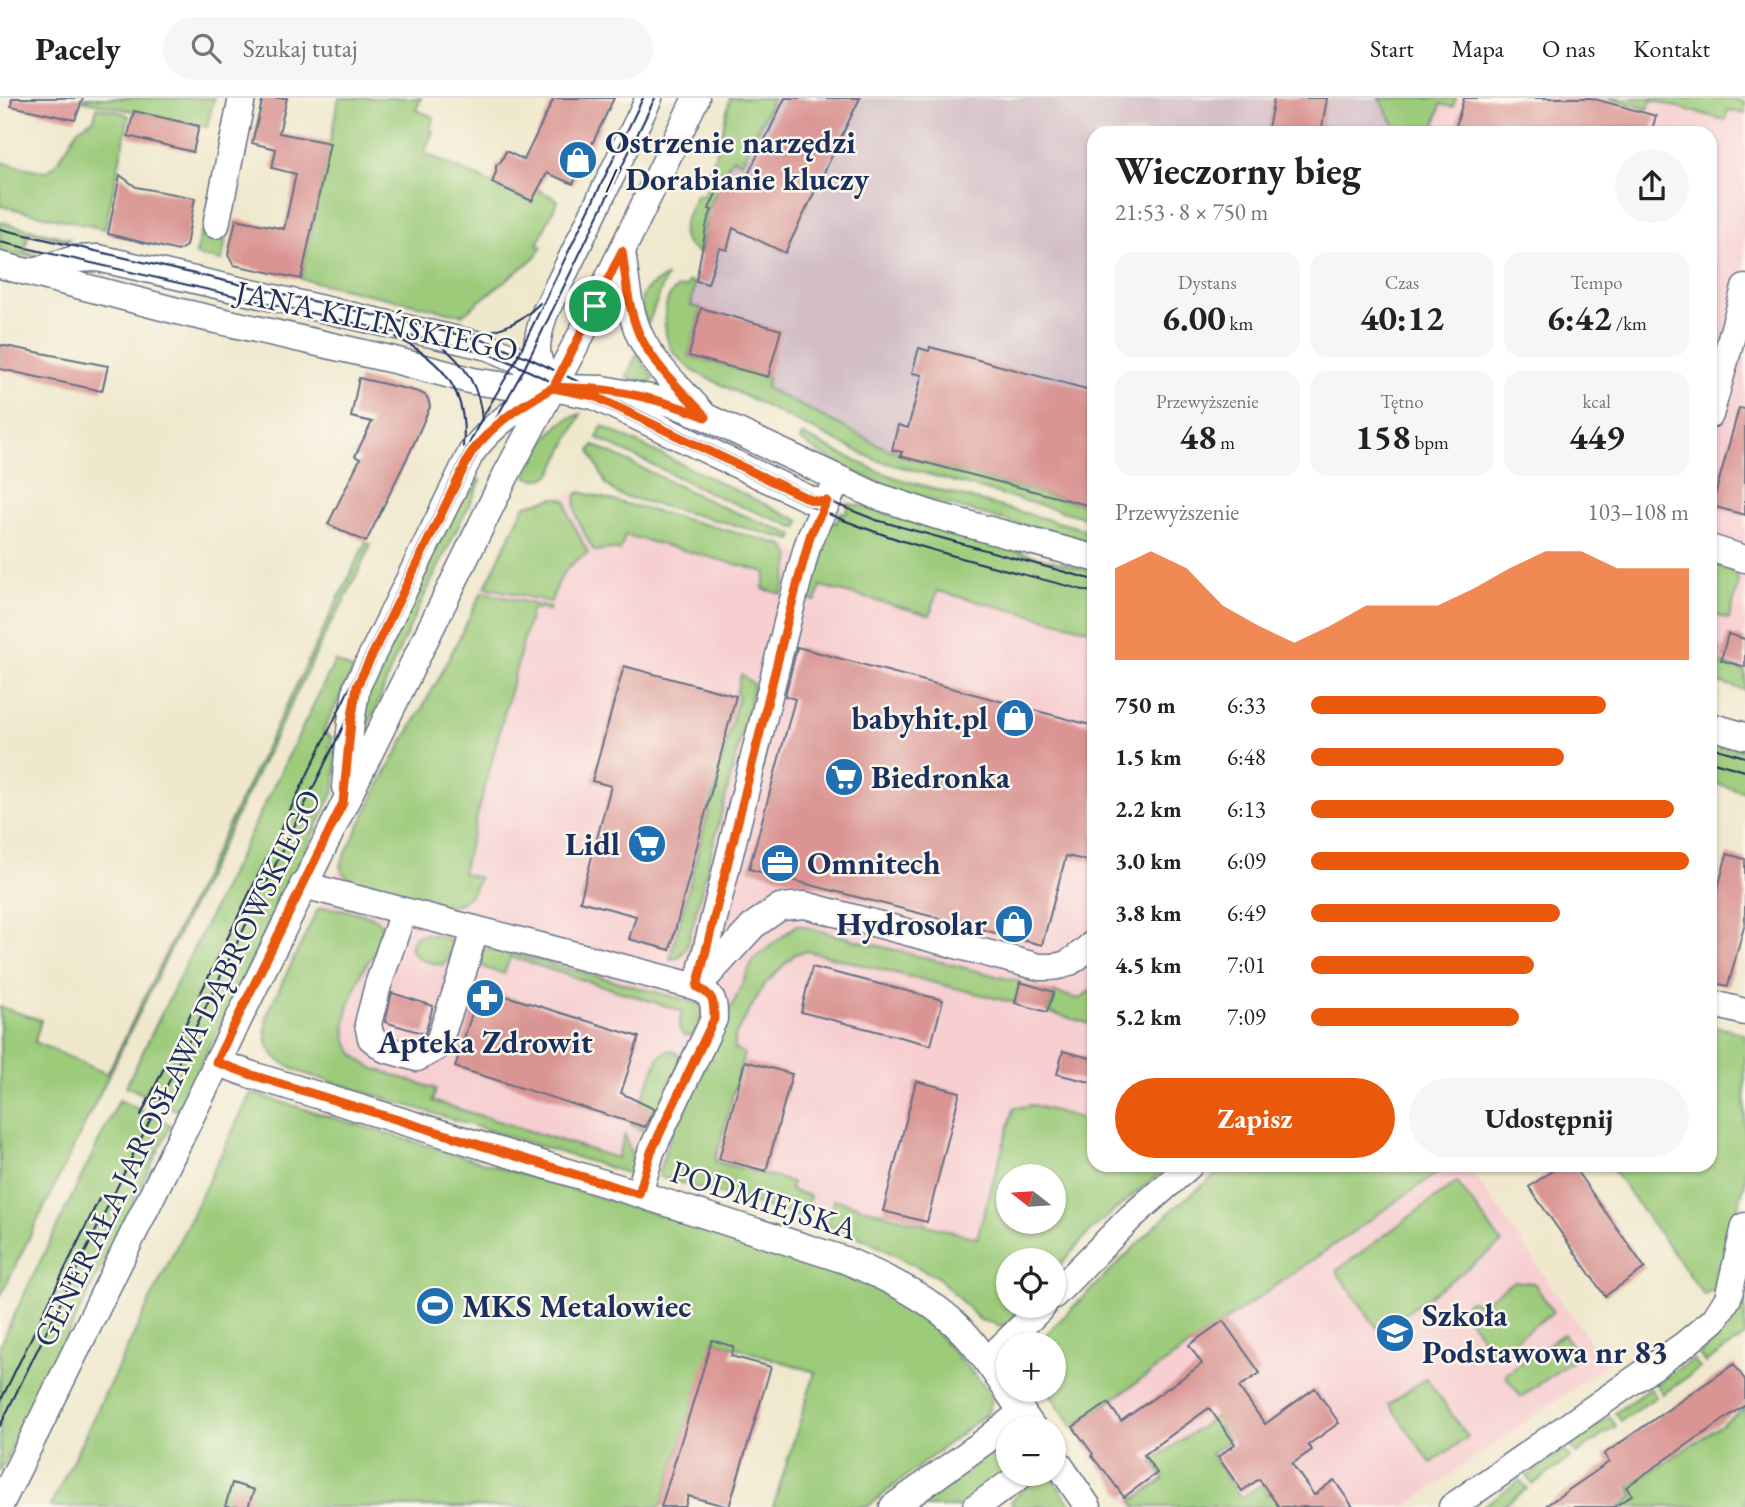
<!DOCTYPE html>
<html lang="pl">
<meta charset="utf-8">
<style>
:root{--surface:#fff;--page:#f6f6f6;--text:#222;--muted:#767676;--line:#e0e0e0;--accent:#ea580c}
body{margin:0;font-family:"EB Garamond",serif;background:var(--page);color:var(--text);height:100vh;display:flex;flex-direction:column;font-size:26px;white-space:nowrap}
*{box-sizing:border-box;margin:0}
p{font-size:23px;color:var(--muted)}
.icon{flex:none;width:38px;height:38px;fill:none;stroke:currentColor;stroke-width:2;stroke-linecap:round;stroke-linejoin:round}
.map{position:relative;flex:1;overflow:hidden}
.drawer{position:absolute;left:1087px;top:28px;width:630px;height:1046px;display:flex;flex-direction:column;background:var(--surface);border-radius:21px;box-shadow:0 2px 5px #0004}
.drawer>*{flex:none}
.needle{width:46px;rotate:287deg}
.tools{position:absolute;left:996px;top:1066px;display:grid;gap:14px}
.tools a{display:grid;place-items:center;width:70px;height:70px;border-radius:50%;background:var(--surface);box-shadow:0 2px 5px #0004;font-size:35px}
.pin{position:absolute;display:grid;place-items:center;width:60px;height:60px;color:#fff;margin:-30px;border:4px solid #fff;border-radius:50%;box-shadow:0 2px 7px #0007}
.round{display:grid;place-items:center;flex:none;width:74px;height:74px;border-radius:37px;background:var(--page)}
.head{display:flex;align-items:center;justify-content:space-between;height:119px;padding:0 28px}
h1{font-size:38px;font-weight:700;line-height:52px}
.figures{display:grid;grid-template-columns:repeat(3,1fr);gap:10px;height:119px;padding:7px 28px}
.figures div{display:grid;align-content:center;border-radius:18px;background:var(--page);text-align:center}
.figures b{font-size:35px;font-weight:700}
.figures small{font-size:19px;font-weight:400}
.figures p{font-size:19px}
.chart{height:196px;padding:14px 28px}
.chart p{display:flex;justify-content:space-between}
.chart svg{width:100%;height:126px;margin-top:7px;fill:var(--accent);opacity:.7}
.action{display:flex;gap:14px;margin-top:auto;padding:14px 28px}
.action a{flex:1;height:80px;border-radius:42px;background:var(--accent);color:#fff;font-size:28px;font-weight:700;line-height:80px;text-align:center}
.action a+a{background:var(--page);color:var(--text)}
ul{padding:0 28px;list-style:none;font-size:23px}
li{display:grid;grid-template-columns:112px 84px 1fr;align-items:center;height:52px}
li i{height:18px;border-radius:9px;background:var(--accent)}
header{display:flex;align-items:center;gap:42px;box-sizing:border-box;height:98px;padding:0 35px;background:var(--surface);border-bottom:2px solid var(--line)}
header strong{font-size:33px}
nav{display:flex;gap:38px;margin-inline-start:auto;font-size:24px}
.search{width:490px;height:63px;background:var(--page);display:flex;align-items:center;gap:18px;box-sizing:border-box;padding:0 24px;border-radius:38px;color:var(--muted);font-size:26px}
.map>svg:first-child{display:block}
.built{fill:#f7cfd1;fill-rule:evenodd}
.industrial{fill:#d2bdc6}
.green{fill:#9ccb7a;stroke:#5c7d6c;stroke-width:2;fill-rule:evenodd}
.building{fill:#d99493}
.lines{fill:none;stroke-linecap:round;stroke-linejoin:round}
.minor-casing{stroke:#667085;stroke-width:29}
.minor{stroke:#fff;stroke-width:26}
.tram{stroke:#1b2f5e;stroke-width:2}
.route-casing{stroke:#fff;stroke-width:14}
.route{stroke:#ea580c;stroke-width:9}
.labels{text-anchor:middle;stroke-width:5;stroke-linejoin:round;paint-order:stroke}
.poi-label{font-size:32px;font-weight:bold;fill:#1b2f5e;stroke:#fbf7ec;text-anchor:start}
.street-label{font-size:32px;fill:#1b2f5e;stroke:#fbf7ec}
</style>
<header>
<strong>Pacely</strong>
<div class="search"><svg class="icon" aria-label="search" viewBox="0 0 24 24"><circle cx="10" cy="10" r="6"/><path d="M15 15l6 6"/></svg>Szukaj tutaj</div>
<nav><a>Start</a><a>Mapa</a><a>O nas</a><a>Kontakt</a></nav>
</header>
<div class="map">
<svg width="1745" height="1409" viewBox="0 0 1745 1409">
<rect width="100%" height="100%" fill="#fbf7ec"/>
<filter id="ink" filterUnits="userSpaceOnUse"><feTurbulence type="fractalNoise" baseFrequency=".0143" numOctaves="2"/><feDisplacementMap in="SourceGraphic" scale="14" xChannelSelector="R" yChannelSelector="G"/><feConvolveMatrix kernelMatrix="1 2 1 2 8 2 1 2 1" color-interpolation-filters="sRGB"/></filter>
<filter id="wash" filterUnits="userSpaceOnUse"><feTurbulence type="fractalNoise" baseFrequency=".00686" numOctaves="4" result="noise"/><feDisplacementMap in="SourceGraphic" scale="28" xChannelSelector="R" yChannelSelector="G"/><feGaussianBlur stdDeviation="1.57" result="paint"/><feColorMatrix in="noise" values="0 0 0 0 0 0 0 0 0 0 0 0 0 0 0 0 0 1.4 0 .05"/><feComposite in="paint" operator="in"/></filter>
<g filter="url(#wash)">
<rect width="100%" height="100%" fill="#f0e8cd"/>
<!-- built -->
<g class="built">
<polygon points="1379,0 1727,0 1745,4 1745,590 1710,580 1710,35 1416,35"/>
<path d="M580,394L791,449L798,456L1094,533V1068H1148L1008,1162L665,1073L650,1083L303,975L282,965L275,959L269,949L266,939L265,927L268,914L381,683L439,580L525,407ZM1008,1078H1054V1124H1008Z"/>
<polygon points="1446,1068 1469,1068 1606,1267 1405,1409 1131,1409 1104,1372 1102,1371 1092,1358 1092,1356 1073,1329"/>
</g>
<!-- industrial -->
<polygon class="industrial" points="773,0 1379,0 1396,30 1416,35 1094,35 1094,409 900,358 892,352 766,289 768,279 689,258 701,211 691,208 708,112 725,70 733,60 742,64"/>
<!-- green -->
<g class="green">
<polygon points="72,0 214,0 207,29"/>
<polygon points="339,0 421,0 416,12 434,19 430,32 433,33 424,55 531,103 537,91 558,102 537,147 542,149 535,159 462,217 301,181"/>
<path d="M730,0H773L742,64L733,60L720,80L716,94L708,112L700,155C669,142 687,117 697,96L703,98L713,79L707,76L718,51Z"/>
<polygon points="1379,0 1456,0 1453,9 1441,6 1433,35 1416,35 1396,30"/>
<polygon points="1608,0 1727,0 1745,4 1745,16 1728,12 1725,22 1651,2 1648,11"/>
<polygon points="97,9 123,15 129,18 105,131 0,108 0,64 46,74 56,66 79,30 94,21"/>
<polygon points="0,124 70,141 69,143 29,134 24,154 35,156 34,158 13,157 0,154"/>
<polygon points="201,134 226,140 222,163 196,157"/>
<path d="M666,179L648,226C635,200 641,191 666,179Z"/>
<path d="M689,183L695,185L691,208L701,210L689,258L768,279L766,290L889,352L902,354L901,358L1094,409V422L876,362L695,274C686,267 677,260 671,250C663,236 661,201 676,191C679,189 684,189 687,189Z"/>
<polygon points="637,256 654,280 650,284 626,280"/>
<path d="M581,316L552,375C544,383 536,383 526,378C540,352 549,324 581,316Z"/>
<polygon points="602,328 800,423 797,430 723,401 597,340"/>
<path d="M802,337L873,371L899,381L1094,434V447C1055,436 1017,426 979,415C914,398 856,382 800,342Z"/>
<polygon points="594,347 720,408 794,437 792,442 619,397 606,386 590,353"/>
<path d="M472,378L481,383C453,439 425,495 399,552C386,579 379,612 362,636L361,604Z"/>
<path d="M580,394L784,447L791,459L782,496L763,491L766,474L625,437L620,453L612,451L594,453C585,436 572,417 576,397Z"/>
<path d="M555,400H560L566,403L570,420L588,455C564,468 559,480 551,504L485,489L525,407Z"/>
<polygon points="847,406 869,409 904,422 1094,474 1094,533 937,493 930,517 821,488 816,503 800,501 816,444 823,447 825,440 818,438 826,421 836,425 841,414 846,415 849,408"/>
<polygon points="366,444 371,447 346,499 329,529 0,1199 0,909 41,922 35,944 107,976"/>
<polygon points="1715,464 1723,470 1737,473 1738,488 1729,521 1711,516 1710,518 1710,470 1714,471"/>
<path d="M482,494L550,510L549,513L532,510L462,775L479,780C473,799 459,809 439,809L357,787L344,776L340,767L381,683L439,580Z"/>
<polygon points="1710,549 1720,551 1717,564 1745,573 1745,592 1710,582"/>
<polygon points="335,563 353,572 323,634 333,640 329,649 336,653 335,691 178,1013 126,988"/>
<polygon points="741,576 753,586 753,592 687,849 678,860 670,861 739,597 736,596"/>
<polygon points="1710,642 1745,652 1745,694 1710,684"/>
<path d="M325,810C335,810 367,815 376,821C381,825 383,831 384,837C379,849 371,859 364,870C359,878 356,887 353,896C341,927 340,955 375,971L436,991L433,1003L617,1060L625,1037L635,1069L633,1074L630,1076L303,975C272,963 260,948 268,914L318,811Z"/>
<polygon points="797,827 1020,884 1015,905 807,853 795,856 764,887 735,938 734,950 744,956 715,1063 792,1084 790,1092 810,1098 803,1120 660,1079 659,1074 669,1042 754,861"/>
<path d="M425,836C431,837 438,837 443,839C459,844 451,860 442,867C429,864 416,863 410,850L414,839Z"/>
<path d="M486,851H496L518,857L700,906L704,913L693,937L685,938C675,930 681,923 682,913L510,859L504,876L485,870L479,863L480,855Z"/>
<polygon points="1094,890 1094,935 1090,934 1091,926 1047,914 1054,894 1079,901"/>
<polygon points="1710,927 1745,936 1745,1084 1715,1190 1704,1197 1610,1068 1710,1068"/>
<polygon points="670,952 677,955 681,961 648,1035 631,1027 659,959 664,955"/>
<polygon points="251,995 739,1141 847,1175 906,1208 932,1230 987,1291 992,1303 987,1315 867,1409 773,1409 815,1274 713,1242 661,1409 50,1409"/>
<polygon points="119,1002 171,1027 0,1374 0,1246"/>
<path d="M1033,1007L1094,1024V1068H1165V1071L1092,1131L1054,1174V1162H1008V1208H1024L1007,1226L999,1229L993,1225L980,1222L939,1180L866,1142L827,1127L834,1101L877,1114L977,1140L1014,1010ZM1008,1078H1054V1124H1008Z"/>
<polygon points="1227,1068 1447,1068 1073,1329 1047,1292 1054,1292 1054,1246 1036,1246 1174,1110"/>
<polygon points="1457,1084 1502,1145 1380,1234 1336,1173"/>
<path d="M1745,1173V1238L1705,1265L1699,1256C1735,1227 1736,1217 1745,1173Z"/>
<polygon points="1514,1183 1534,1185 1553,1214 1500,1253 1489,1250 1465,1215 1466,1205 1469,1203 1483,1205"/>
<polygon points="1563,1236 1579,1258 1521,1299 1505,1277"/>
<polygon points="1693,1261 1700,1270 1663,1296 1656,1286"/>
<polygon points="1426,1280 1468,1339 1431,1365 1389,1306"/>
<polygon points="1650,1290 1656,1299 1621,1323 1615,1315"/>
<polygon points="1228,1310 1235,1319 1220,1329 1229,1343 1211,1356 1241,1400 1261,1387 1268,1397 1282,1387 1294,1409 1136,1409 1132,1403 1164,1381 1152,1363"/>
<polygon points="1745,1311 1745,1409 1618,1409 1634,1398 1629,1389"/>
<polygon points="1610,1319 1616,1328 1576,1356 1570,1347"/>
<polygon points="1008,1341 1008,1376 964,1409 912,1409"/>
<polygon points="1564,1351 1570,1360 1532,1387 1527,1378"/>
<polygon points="1031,1376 1049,1376 1072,1409 1015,1409 1011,1404 1030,1384"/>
<polygon points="1520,1382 1527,1391 1500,1409 1483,1409 1483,1408"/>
</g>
<g id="blocks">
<!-- building -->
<g class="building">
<polygon points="12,0 83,0 75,22 11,8"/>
<polygon points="263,0 287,0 279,35 330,45 301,181 234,167 228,157 236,121 284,131 296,76 272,70 276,51 252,45"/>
<polygon points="554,0 614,0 573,86 547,75 532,103 492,85 496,74 496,67 500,65 506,53 524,62"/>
<polygon points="785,0 860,0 785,155 733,130 727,152 719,150 708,186 696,183 707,124 712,112 709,111 725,76 744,85"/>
<polygon points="1274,0 1327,0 1321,35 1267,35"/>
<polygon points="1464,0 1591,0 1656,18 1651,35 1454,35"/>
<polygon points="134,13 199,28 193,54 128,38"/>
<polygon points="120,77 136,89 195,100 186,148 178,153 108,136"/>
<polygon points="701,210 781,232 768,279 689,258"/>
<polygon points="0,247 108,268 102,293 0,271"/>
<polygon points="930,249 1094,293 1094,409 900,358 902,354 892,352 898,327 908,330 922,277 912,275 919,250 929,253"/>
<polygon points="359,280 419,294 425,297 428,301 430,309 411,352 366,444 328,426 360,361 355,358 372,324 351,319"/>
<polygon points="1739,310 1745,311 1745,417 1712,408"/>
<polygon points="1728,536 1745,541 1745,569 1721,562"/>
<polygon points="797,549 1094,628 1094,764 1066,758 1042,847 749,771 795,601 785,598"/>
<polygon points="624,568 736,598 670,852 629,841 636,818 580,803 611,688 592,683"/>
<polygon points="1727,756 1745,761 1745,825 1728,888 1710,884 1710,820"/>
<polygon points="812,869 943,902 931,947 801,914"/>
<polygon points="1020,884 1054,894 1047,914 1015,905"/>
<polygon points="480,890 639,939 621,995 654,1011 645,1029 455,969"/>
<polygon points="392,895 433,908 425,936 385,924"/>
<polygon points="1063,953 1094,961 1094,985 1057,976"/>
<polygon points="745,963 792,976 766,1073 719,1061"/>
<polygon points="916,983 960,994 927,1124 883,1113"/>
<polygon points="1559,1068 1573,1068 1645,1170 1605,1198 1529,1089"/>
<polygon points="1223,1223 1260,1275 1239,1289 1265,1326 1315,1290 1339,1325 1308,1347 1312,1352 1292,1366 1314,1397 1334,1382 1353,1409 1279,1409 1259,1381 1242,1393 1218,1359 1235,1346 1209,1310 1144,1357 1157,1375 1124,1399 1104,1372 1102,1371 1092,1358 1093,1356 1073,1329 1108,1305 1121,1323 1202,1266 1189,1247"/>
<polygon points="712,1242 734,1249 731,1258 771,1269 729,1409 688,1398 685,1409 661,1409"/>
<polygon points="1734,1266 1745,1282 1745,1307 1626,1389 1632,1397 1614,1409 1544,1409 1609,1364 1604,1356"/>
<polygon points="232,1385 254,1392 248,1409 225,1409"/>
</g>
</g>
</g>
<g filter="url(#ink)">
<use href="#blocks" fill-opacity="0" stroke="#667085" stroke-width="2"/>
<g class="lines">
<!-- minor casing -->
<g class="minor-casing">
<g id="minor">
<polyline points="216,127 242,0"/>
<path d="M622,153C626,181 628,212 640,238C654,268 681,291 702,315"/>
<polyline points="0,167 185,215 394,262 473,283 514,289 603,291 655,301 677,307 706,319 874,397 934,417 1094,460"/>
<polyline points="30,174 75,161 98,160 489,249 517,261 553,290 594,298 811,402 821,404 827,403"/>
<path d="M548,283C532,257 536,244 544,217L649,0"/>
<polyline points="1710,317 1745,190"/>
<polyline points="1710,450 1745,461"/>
<polyline points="1710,628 1745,638"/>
<path d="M345,689L351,624L357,588L471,355C494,324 519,309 552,291"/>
<path d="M303,787C434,821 566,854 697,889L754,827L780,809L805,807L1039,869C1069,870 1071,864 1094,845"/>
<polyline points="403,814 378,887 368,926 371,940 385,951 417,960 437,949 463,874 475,831"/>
<polyline points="1710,905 1745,914"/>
<path d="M216,964L252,977L639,1096L845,1162C889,1181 935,1202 967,1238C992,1266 1011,1300 1033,1330"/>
<path d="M639,1096L651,1054L714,921C714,903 714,898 697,889L790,513L807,449L812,435L833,392"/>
<polyline points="1054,1197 1131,1119 1189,1068"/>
<polyline points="987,1263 1043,1208"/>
<polyline points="1054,1359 1088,1409"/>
<polyline points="0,1407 506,377 582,235 696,0"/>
<polyline points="893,1409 984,1344 1022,1314"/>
<polyline points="976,1409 1023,1376"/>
<polyline points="1452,1409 1684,1247 1714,1222 1728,1200 1745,1128"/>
</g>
</g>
<!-- minor -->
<use href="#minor" class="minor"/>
<!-- tram -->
<g class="tram">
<polyline points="0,131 490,244 529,260 813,397 876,422 1094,482"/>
<path d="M0,144L489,256L506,262L808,407C897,448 999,469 1094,495"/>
<path d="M472,236C498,234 522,224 540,205"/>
<path d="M396,239C443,263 469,294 463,349"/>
<path d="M439,246C465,265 480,290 482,322"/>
<polyline points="1710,649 1745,659"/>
<polyline points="1710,663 1745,673"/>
<polyline points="141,1017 464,356 482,320 514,266 643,0"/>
<polyline points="0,1304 99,1101"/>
<polyline points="0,1328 467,376 489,333 524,271 655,0"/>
</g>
</g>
</g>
<g class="lines" filter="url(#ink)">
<!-- route casing -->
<g class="route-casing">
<path id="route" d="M595,208L553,290L594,298L811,402L821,404L827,403L811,435L790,513L697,889C714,898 714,902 714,921L651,1054L639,1096L252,977L216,964L343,705L351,624L357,588L471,355C489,331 509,315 535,300C541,297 548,291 554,290C561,289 569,290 576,290C622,291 663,302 706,319C683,294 655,269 640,238C628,212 626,181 622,153L595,208"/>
</g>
<!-- route -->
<use href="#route" class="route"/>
</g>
<!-- icons -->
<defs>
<g id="shop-disc" transform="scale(2.0125)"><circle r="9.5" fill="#1f6fb2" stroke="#fbf7ec"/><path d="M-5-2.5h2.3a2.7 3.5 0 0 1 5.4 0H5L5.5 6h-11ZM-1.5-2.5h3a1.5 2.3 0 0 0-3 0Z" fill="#fff"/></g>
<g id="supermarket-disc" transform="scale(2.0125)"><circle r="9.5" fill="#1f6fb2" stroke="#fbf7ec"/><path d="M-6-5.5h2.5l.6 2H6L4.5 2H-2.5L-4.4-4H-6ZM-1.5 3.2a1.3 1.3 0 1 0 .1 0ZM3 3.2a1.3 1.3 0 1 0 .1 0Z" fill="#fff"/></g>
<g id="office-disc" transform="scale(2.0125)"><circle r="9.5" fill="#1f6fb2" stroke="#fbf7ec"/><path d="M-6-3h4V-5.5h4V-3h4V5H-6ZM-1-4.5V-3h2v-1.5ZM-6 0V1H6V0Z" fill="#fff"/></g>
<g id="pharmacy-disc" transform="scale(2.0125)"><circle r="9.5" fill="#1f6fb2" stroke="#fbf7ec"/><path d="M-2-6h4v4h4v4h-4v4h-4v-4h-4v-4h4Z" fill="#fff"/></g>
<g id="stadium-disc" transform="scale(2.0125)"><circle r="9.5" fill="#1f6fb2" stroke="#fbf7ec"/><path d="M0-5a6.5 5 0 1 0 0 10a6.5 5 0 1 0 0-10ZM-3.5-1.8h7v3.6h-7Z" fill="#fff"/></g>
<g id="school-disc" transform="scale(2.0125)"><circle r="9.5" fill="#1f6fb2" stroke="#fbf7ec"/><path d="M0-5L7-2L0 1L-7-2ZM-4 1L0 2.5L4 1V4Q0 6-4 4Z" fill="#fff"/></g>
</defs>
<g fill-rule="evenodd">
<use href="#shop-disc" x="578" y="62"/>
<use href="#shop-disc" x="1015" y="620"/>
<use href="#supermarket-disc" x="844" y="679"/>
<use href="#supermarket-disc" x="647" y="746"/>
<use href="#office-disc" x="780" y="765"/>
<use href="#shop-disc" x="1014" y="826"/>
<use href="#pharmacy-disc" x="485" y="900"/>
<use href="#stadium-disc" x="435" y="1208"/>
<use href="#school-disc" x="1395" y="1235"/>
</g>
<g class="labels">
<!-- poi labels -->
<g class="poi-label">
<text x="605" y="55">Ostrzenie narzędzi<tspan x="605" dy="37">/ Dorabianie kluczy</tspan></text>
<text x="988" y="631" text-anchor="end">babyhit.pl</text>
<text x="871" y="690">Biedronka</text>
<text x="620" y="757" text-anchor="end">Lidl</text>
<text x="807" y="776">Omnitech</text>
<text x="987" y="837" text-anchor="end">Hydrosolar</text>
<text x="485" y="955" text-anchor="middle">Apteka Zdrowit</text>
<text x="462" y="1219">MKS Metalowiec</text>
<text x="1422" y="1228">Szkoła<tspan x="1422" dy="37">Podstawowa nr 83</tspan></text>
</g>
<!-- street labels -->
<g class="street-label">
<text transform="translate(377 223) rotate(12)" y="11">JANA KILIŃSKIEGO</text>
<text transform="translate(177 970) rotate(-64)" y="11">GENERAŁA JAROSŁAWA DĄBROWSKIEGO</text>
<text transform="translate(764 1102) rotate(18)" y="11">PODMIEJSKA</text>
</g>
</g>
</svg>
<div class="tools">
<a><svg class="needle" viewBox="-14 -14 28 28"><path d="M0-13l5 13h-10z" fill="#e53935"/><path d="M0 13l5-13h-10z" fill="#767676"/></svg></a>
<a><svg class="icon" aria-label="locate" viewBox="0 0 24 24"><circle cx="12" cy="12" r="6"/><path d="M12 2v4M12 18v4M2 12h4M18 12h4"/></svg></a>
<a>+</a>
<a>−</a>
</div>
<div class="pin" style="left:595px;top:208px;background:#1e9e55"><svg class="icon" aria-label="arrive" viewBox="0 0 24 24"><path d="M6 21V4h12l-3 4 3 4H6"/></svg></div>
<section class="drawer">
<div class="head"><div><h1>Wieczorny bieg</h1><p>21:53 · 8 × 750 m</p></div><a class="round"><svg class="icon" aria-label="share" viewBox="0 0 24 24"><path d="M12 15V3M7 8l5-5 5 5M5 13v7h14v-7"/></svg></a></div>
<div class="figures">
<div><p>Dystans</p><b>6.00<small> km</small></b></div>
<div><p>Czas</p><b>40:12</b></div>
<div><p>Tempo</p><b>6:42<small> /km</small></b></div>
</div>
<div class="figures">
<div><p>Przewyższenie</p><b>48<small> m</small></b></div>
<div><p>Tętno</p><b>158<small> bpm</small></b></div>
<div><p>kcal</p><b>449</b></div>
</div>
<div class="chart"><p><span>Przewyższenie</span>103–108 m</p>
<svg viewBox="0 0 160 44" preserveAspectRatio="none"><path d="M0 44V12L10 6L20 12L30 25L40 32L50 38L60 32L70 25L80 25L90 25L100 19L110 12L120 6L130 6L140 12L150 12L160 12V44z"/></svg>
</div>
<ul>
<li><b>750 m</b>6:33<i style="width:78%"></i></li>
<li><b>1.5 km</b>6:48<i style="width:67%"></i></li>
<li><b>2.2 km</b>6:13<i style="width:96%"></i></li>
<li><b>3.0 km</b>6:09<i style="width:100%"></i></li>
<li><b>3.8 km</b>6:49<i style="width:66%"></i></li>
<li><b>4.5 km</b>7:01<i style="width:59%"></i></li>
<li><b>5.2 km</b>7:09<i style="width:55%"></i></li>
</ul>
<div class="action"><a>Zapisz</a><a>Udostępnij</a></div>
</section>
</div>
